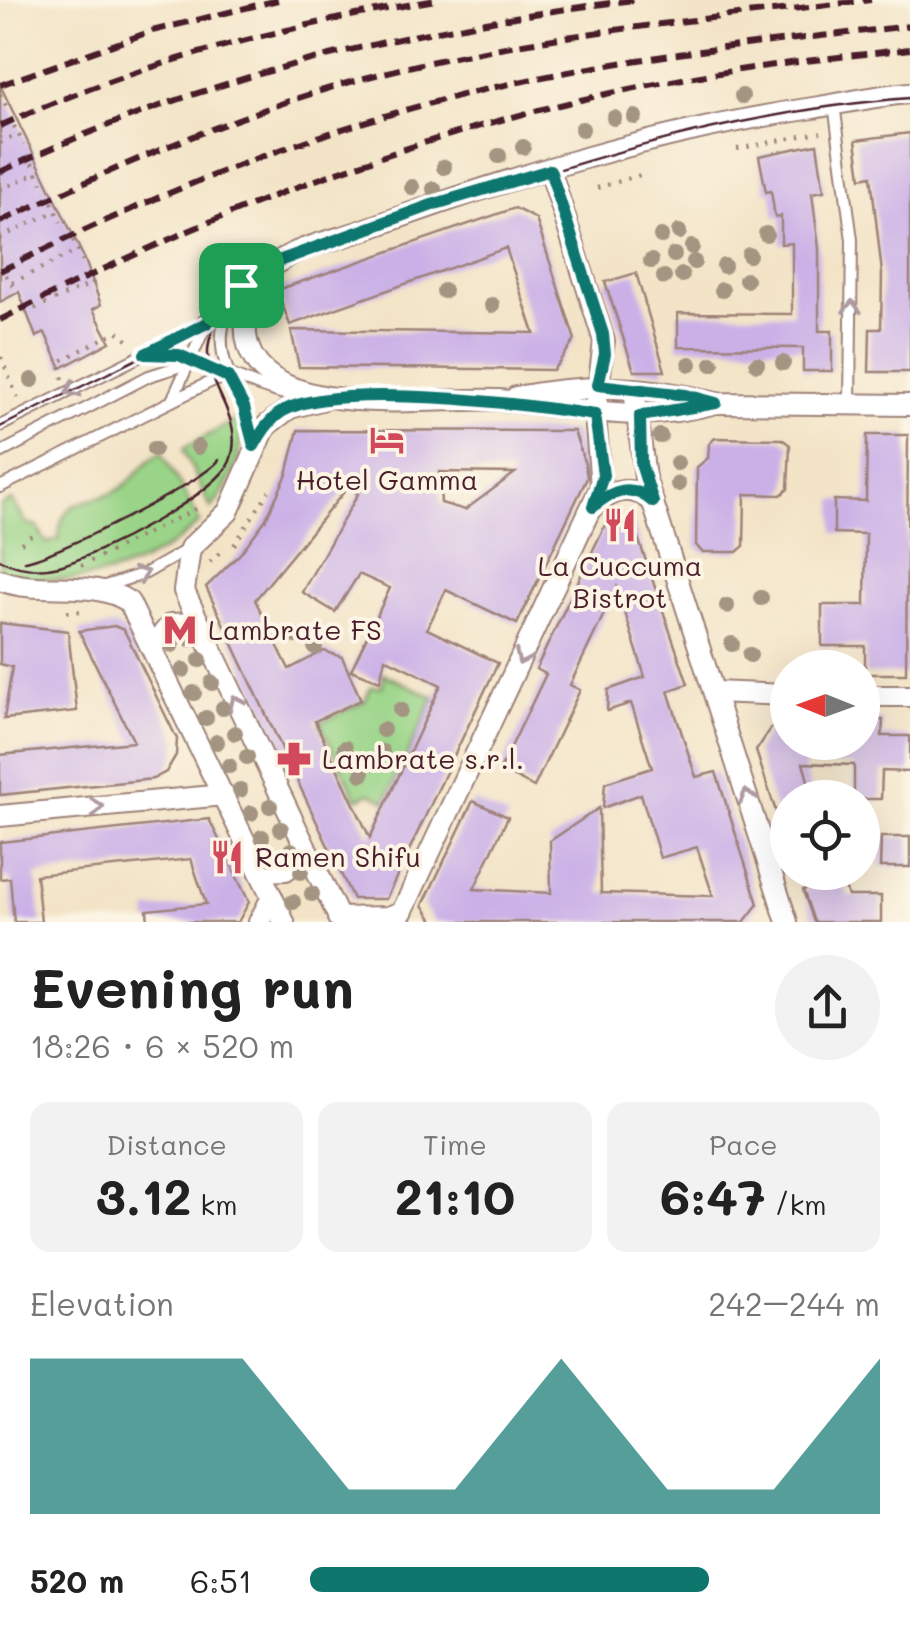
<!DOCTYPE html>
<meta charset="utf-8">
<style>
:root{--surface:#fff;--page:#f2f2f2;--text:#222;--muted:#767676;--accent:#0f766e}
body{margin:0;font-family:Mali,sans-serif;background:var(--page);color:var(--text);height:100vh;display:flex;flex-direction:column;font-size:38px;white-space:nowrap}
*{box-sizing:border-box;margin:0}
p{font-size:32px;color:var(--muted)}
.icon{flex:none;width:55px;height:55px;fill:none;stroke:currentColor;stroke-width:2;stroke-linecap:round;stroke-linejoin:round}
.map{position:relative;height:922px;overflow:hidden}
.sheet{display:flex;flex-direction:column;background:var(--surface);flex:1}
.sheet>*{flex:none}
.needle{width:65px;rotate:271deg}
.controls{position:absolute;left:770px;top:650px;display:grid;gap:20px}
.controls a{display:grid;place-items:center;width:110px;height:110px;border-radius:50%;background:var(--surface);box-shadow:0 10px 40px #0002;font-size:50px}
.pin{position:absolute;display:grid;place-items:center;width:85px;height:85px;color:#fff;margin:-42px;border-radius:20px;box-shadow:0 5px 15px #0006}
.round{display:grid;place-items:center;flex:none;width:105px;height:105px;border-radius:52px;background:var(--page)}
.headline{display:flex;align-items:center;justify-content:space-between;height:170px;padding:0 30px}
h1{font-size:55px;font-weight:800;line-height:75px}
.metrics{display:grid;grid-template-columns:repeat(3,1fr);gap:15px;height:170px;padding:10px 30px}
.metrics div{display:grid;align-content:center;border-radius:20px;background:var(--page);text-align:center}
.metrics b{font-size:50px;font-weight:800}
.metrics small{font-size:28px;font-weight:400}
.metrics p{font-size:28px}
.chart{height:280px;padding:20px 30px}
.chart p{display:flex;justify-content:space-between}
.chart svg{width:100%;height:180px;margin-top:10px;fill:var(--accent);opacity:.7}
ul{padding:0 30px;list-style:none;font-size:32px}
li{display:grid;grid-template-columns:160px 120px 1fr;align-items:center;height:75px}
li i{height:25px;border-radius:12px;background:var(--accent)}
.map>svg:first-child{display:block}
.green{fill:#9ad488;stroke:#727a5a;stroke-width:2.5}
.building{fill:#cab0e7;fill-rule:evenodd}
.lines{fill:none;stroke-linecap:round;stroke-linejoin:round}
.lane-casing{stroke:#9e8279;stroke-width:14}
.street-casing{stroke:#9e8279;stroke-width:24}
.path{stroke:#9e8279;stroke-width:4;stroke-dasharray:2.5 8;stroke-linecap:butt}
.lane{stroke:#fff;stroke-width:10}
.street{stroke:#fff;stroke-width:20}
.tram{stroke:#4a1f2b;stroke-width:2.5}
.rail{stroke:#4a1f2b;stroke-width:6;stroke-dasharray:15 8;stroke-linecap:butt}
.tree{fill:#a39581}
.oneway{stroke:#ae9aa0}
.route-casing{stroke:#fff;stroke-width:20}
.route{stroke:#0f766e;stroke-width:12}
.labels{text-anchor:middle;stroke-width:8;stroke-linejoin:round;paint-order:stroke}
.poi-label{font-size:28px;fill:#4a1f2b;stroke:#fcf5e5;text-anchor:start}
</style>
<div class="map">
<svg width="910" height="922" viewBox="0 0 910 922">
<rect width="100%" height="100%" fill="#fcf5e5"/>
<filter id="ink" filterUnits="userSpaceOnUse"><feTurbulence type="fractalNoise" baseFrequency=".01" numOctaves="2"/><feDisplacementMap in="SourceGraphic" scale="20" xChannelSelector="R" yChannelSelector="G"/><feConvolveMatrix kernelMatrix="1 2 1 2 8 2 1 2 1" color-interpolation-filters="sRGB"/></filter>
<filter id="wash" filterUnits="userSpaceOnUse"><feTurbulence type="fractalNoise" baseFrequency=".0048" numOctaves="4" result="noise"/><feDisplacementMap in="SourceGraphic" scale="40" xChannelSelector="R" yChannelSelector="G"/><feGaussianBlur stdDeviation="2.25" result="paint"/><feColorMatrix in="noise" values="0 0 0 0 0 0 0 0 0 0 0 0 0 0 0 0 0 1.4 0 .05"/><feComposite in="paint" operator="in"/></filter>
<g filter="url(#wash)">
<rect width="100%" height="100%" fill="#f3e4c7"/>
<!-- green -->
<g class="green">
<path d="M241,417C244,453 233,481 211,509L183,449Z"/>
<path d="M162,452L200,522C144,574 74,592 0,571V506L12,500L26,523L37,527L46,543L59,540C60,491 94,507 120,489C137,478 143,461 162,452Z"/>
<polygon points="384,674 434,697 385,801 370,793 357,799 320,723 365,701 371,687 382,687"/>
</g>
<g id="blocks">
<!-- building -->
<g class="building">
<polygon points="0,85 85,260 101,305 93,309 110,342 61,368 45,333 36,337 19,292 0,302"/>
<polygon points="910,133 910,372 869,372 870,329 881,329 882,273 871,176 861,178 856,140"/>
<polygon points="817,144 824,191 812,193 819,248 819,331 832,331 832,371 803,371 803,348 678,347 678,313 792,314 792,243 781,244 781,216 775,217 771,191 766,192 759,156"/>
<polygon points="515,208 536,219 575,340 553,370 299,367 291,330 534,333 506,248 290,325 277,290"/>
<polygon points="636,273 665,371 634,371 605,282"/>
<path d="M298,430L574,431L585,464L587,478L517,624L446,590L427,629L498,663L386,899H353L206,587L240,554L266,519L287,474ZM439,472L515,473L465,510L441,503ZM348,487L358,494L302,592L335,612L359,574L390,588L351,670L380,681L385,658L441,685L370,838L315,721L361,700L342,657L324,651L289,669L255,600Z"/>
<polygon points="867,435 908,435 906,674 865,674 865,646 822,646 822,605 865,605 866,534 834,533 834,500 866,501"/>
<polygon points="715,438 782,439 790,445 788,489 781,495 745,494 744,546 737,552 702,552 696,545 697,467 708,458 709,444"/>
<polygon points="605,525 634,526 688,684 668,691 696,777 716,772 758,904 744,922 434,922 423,905 473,801 508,817 474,889 551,893 550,841 599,808 601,893 713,896 697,847 660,858 641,794 603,808 605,783 652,768 631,703 607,711 608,690 645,677 617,587 570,685 580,690 534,787 500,770 546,674 536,669"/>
<polygon points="0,623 68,631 77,711 4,719 12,667 0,664"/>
<polygon points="114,626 124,630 177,739 176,755 166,772 153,779 0,795 0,755 134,742 79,631"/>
<polygon points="784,709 788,709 788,742 862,742 862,719 883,720 882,736 910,736 910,772 882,771 881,799 862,799 854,798 854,765 803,763 813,798 788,798 784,836 756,751"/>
<polygon points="209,819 249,902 238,922 148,922 147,910 206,904 191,859 36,875 41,922 14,922 10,878 0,879 0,842"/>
<polygon points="881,837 910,837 910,867 880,867"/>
<polygon points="842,878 848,896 881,896 881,922 814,922 803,890"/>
</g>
</g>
</g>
<g filter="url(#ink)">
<use href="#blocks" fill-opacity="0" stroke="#9e8279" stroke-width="2.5"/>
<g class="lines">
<!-- lane casing -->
<g class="lane-casing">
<g id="lane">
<polyline points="834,104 852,240 850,403"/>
<path d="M232,302C202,356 246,392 254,445"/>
<path d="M151,353C186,349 249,388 290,395"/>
<polyline points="173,398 207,323 246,280 264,267"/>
<polyline points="0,426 207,323"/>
<polyline points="0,453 149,376 190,363"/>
<polyline points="0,487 210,382 228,377"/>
<polyline points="105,586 146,573 190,548"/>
</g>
</g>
<!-- street casing -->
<g class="street-casing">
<g id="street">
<polyline points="634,389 645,478 787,922"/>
<path d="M516,397C584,384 648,384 716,403L910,405"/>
<polyline points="321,400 290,408 266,426 228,512 190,548 184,591 199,623 341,922"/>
<path d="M716,403C636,425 578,407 499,400C436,396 270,423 248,345C241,319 251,294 266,274C283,249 333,241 361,231C507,178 659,131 813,108C845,103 878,95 910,93"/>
<path d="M594,506C614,489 632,484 653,502"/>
<path d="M0,580C41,596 93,577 129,602L284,922"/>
<polyline points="153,645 171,624 199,623"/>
<polyline points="714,692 788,695"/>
<polyline points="862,696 910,696"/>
<polyline points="0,816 224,795"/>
<polyline points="260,871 286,870 305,851"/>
<polyline points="402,912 601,486 595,415 604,341 550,170"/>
<polyline points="338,918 388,917 402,912"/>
<polyline points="259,922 272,897"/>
</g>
</g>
<!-- path -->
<g class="path">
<polyline points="0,94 6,106"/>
<polyline points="14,126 24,145"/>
<polyline points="0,143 18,134"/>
<polyline points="737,149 821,132"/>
<polyline points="32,163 42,183"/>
<polyline points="597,188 647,173"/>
<polyline points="0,190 36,173"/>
<polyline points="52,202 61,222"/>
<polyline points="0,238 56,211"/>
<polyline points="73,240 83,261"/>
<polyline points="6,275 18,293"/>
<polyline points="12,283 78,250"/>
<polyline points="25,313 93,283 91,280"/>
<polyline points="1,357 18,399"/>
<polyline points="63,379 59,362 117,331 131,343"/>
<polyline points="21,543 38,530"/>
<polyline points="234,545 269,491"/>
<polyline points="210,562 222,550"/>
<polyline points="81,566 202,506"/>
<polyline points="67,612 87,611"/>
</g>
<!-- lane -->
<use href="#lane" class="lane"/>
<!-- street -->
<use href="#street" class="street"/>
<!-- tram -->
<g class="tram">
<polyline points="0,427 175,340 225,292"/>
<path d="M0,560C18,569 39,571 59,566C95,557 217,494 230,461C253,398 159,366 245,289C280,258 332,247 375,232C545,170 729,111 910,98"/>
<path d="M25,561C54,557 203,482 219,460"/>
</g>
<!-- rail -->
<g class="rail">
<polyline points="0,85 152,31 278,0"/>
<path d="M0,126C139,62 286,26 436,0"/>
<path d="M0,172C201,76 414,27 634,0"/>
<path d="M0,222C118,166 235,114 361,79C527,34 700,20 871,0"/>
<path d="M0,271C166,188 338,120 519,82C648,54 779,41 910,26"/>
<path d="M0,320C203,216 416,132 640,87C729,69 820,59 910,49"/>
</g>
</g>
<!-- trees -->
<g class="tree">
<circle cx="742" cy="96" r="8"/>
<circle cx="635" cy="117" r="8"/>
<circle cx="614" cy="118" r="8"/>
<circle cx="582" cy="129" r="8"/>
<circle cx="523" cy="147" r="8"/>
<circle cx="499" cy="156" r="8"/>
<circle cx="444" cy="167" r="8"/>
<circle cx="412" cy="187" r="8"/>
<circle cx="434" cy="189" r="8"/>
<circle cx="679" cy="232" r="8"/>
<circle cx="766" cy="234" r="8"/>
<circle cx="661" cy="236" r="8"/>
<circle cx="692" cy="247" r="8"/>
<circle cx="674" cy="255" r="8"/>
<circle cx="749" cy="255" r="8"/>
<circle cx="651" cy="261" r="8"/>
<circle cx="694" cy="262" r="8"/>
<circle cx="724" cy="266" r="8"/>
<circle cx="682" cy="275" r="8"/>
<circle cx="664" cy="277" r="8"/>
<circle cx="746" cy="280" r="8"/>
<circle cx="722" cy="290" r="8"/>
<circle cx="444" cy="291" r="8"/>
<circle cx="492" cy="305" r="8"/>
<circle cx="783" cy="363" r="8"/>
<circle cx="690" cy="364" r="8"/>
<circle cx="712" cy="364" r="8"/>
<circle cx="757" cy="364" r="8"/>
<circle cx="32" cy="380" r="8"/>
<circle cx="660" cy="436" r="8"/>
<circle cx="198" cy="447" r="8"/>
<circle cx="154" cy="449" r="8"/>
<circle cx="677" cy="463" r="8"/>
<circle cx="678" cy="484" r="8"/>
<circle cx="761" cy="598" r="8"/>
<circle cx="727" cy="606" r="8"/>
<circle cx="295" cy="636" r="8"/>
<circle cx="190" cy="639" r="8"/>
<circle cx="732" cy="644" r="8"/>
<circle cx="172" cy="645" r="8"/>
<circle cx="315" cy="647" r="8"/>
<circle cx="750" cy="655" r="8"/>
<circle cx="200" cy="660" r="8"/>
<circle cx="183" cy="670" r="8"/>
<circle cx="212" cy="683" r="8"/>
<circle cx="194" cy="693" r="8"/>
<circle cx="223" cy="708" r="8"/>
<circle cx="400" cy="710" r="8"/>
<circle cx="206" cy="718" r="8"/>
<circle cx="383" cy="730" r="8"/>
<circle cx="235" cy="733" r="8"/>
<circle cx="217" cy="742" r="8"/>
<circle cx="345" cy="748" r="8"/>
<circle cx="382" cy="752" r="8"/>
<circle cx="247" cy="757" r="8"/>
<circle cx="229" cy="766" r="8"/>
<circle cx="362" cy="774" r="8"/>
<circle cx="240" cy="790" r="8"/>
<circle cx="270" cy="806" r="8"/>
<circle cx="251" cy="813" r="8"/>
<circle cx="281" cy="829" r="8"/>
<circle cx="262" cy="837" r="8"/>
<circle cx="291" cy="850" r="8"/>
<circle cx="272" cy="858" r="8"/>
<circle cx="301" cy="872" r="8"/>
<circle cx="312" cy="894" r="8"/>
<circle cx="293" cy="902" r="8"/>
</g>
<!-- one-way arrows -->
<defs><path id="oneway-chevron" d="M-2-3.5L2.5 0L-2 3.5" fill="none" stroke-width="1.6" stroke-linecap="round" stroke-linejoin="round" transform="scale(2.5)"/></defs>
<g class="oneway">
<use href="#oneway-chevron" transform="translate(852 307) rotate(-89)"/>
<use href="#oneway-chevron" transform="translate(72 390) rotate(154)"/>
<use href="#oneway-chevron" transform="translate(142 574) rotate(-23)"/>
<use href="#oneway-chevron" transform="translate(522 658) rotate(115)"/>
<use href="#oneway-chevron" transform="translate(236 702) rotate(-115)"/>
<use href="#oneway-chevron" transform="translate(747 796) rotate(-108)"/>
<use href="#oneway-chevron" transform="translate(97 807) rotate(-6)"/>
</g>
</g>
<g class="lines" filter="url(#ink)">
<!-- route casing -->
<g class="route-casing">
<path id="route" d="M550,170L603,334L605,354L598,385L686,395L716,403L640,416L641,464L653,502C631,483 613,489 593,507L603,475L595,415C530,405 337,380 283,411C269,420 261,433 254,446L244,407L228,377L179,355L145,354L207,323L251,276L276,262L432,205Z"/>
</g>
<!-- route -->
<use href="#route" class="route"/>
</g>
<!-- icons -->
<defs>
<g id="hotel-bare" transform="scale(2.7)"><path d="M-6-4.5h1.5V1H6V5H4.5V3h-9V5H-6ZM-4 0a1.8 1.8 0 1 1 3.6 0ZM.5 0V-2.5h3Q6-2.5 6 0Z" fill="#d1495b" stroke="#fcf5e5" stroke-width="2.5" paint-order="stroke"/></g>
<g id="restaurant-bare" transform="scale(2.7)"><path d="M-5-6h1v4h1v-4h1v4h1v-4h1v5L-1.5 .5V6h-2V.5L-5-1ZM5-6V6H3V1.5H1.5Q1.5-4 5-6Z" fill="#d1495b" stroke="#fcf5e5" stroke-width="2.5" paint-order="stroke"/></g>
<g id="metro-bare" transform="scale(2.7)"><path d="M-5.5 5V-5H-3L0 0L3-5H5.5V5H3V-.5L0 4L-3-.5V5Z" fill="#d1495b" stroke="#fcf5e5" stroke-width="2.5" paint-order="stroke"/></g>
<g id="pharmacy-bare" transform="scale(2.7)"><path d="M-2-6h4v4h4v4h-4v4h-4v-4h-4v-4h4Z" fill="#d1495b" stroke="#fcf5e5" stroke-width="2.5" paint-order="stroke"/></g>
</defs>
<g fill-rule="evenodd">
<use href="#hotel-bare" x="387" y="440"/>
<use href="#restaurant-bare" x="620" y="525"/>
<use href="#metro-bare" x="180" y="630"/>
<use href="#pharmacy-bare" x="294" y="759"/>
<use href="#restaurant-bare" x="227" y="857"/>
</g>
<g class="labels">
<!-- poi labels -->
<g class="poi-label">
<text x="387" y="490" text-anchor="middle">Hotel Gamma</text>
<text x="620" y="576" text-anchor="middle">La Cuccuma<tspan x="620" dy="32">Bistrot</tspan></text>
<text x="208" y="640">Lambrate FS</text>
<text x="322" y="769">Lambrate s.r.l.</text>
<text x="255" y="867">Ramen Shifu</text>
</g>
</g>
</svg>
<div class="controls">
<a><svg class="needle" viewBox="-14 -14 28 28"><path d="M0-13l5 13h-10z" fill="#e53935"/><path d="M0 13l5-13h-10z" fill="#767676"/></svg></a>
<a><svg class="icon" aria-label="locate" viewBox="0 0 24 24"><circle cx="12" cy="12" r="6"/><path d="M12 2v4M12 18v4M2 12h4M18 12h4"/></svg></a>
</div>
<div class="pin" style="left:241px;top:285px;background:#1e9e55"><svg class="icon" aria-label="arrive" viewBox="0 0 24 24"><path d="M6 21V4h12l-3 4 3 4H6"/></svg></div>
</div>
<section class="sheet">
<div class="headline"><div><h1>Evening run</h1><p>18:26 · 6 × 520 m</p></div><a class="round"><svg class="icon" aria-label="share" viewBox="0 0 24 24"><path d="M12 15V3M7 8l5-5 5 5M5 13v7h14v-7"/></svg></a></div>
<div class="metrics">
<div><p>Distance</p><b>3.12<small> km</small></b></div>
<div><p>Time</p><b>21:10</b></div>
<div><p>Pace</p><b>6:47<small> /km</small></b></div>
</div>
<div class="chart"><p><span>Elevation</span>242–244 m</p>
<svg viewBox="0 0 160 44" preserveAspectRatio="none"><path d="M0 44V6L10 6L20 6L30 6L40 6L50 22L60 38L70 38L80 38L90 22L100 6L110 22L120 38L130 38L140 38L150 22L160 6V44z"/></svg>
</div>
<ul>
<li><b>520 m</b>6:51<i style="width:70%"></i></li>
</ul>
</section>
